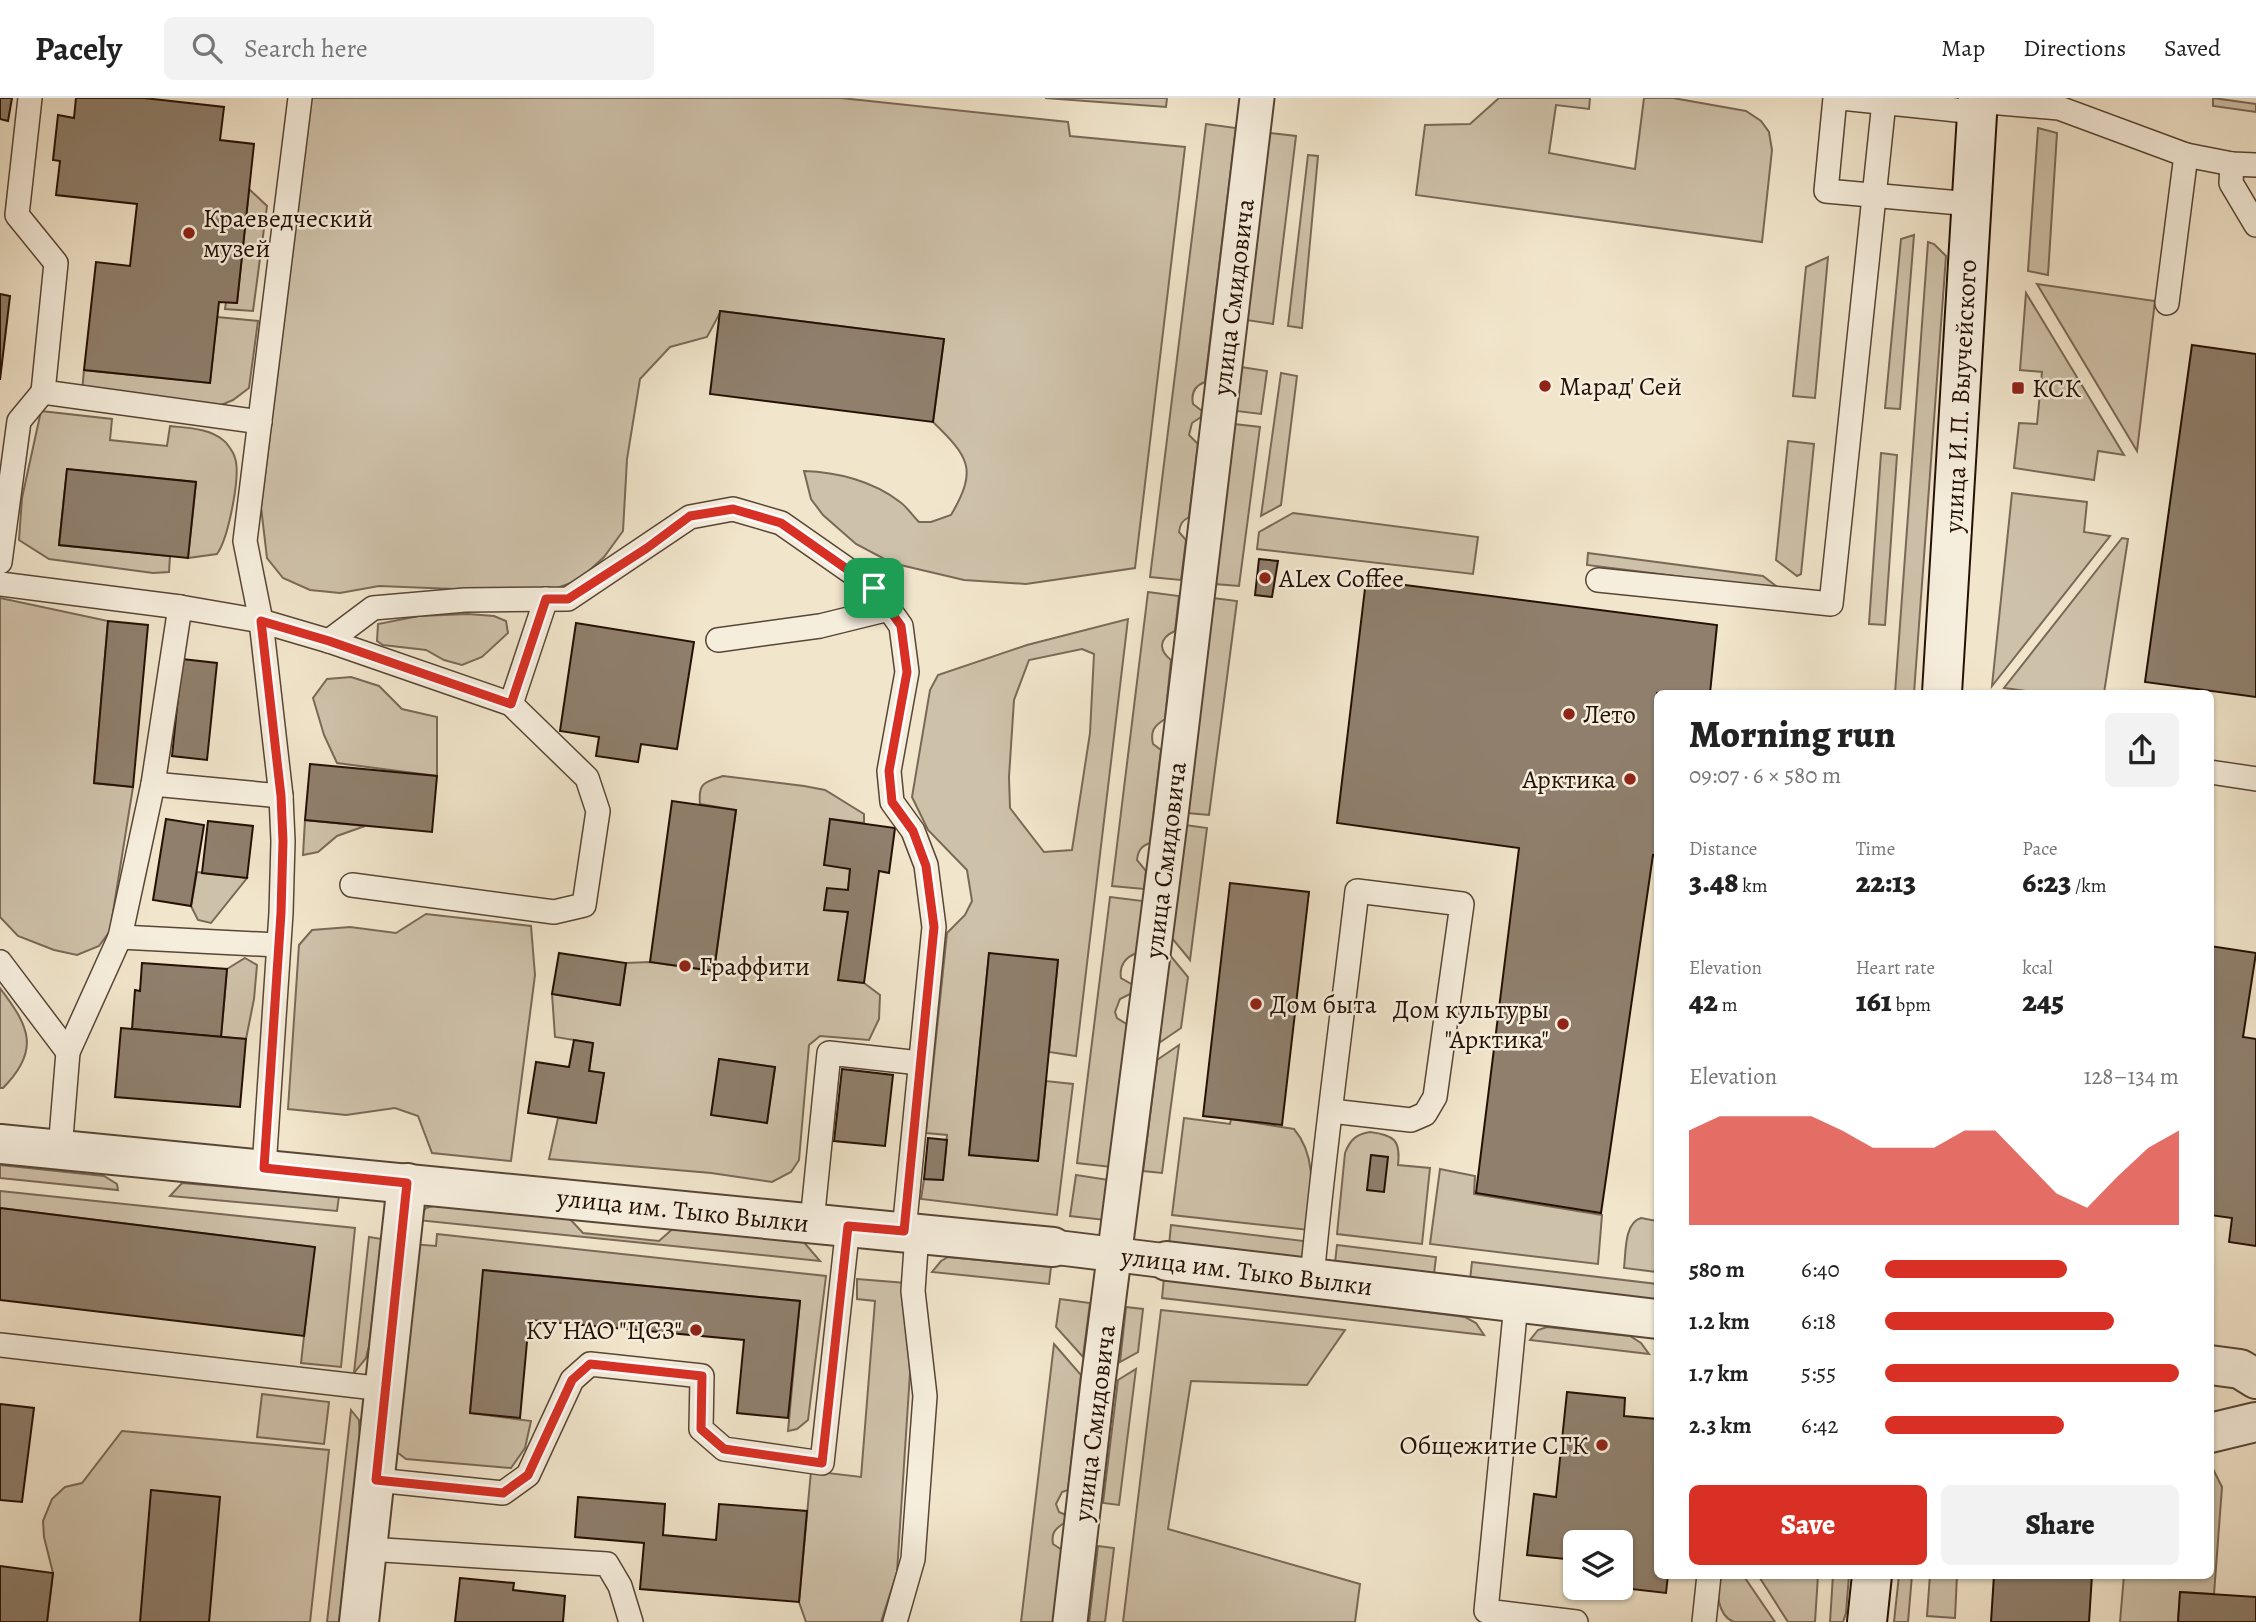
<!DOCTYPE html>
<meta charset="utf-8">
<style>
:root{--surface:#fff;--page:#f2f2f2;--text:#222;--muted:#767676;--line:#e0e0e0;--accent:#d93025}
body{margin:0;font-family:Alegreya,serif;background:var(--page);color:var(--text);height:100vh;display:flex;flex-direction:column;font-size:26px;white-space:nowrap}
*{box-sizing:border-box;margin:0}
p{font-size:23px;color:var(--muted)}
.icon{flex:none;width:38px;height:38px;fill:none;stroke:currentColor;stroke-width:2;stroke-linecap:round;stroke-linejoin:round}
.map{position:relative;flex:1;overflow:hidden}
.sheet{position:absolute;left:1654px;top:592px;width:560px;height:889px;display:flex;flex-direction:column;background:var(--surface);border-radius:10px;box-shadow:0 2px 5px #0004}
.sheet>*{flex:none}
.fabs{position:absolute;left:1563px;top:1432px;display:grid;gap:14px}
.fabs a{display:grid;place-items:center;width:70px;height:70px;border-radius:10px;background:var(--surface);box-shadow:0 2px 5px #0004;font-size:35px}
.pin{position:absolute;display:grid;place-items:center;width:60px;height:60px;color:#fff;margin:-30px;border-radius:14px;box-shadow:0 4px 10px #0006}
.round{display:grid;place-items:center;flex:none;width:74px;height:74px;border-radius:10px;background:var(--page)}
.summary{display:flex;align-items:center;justify-content:space-between;height:119px;padding:0 35px}
h1{font-size:38px;font-weight:800;line-height:52px}
.figures{display:grid;grid-template-columns:repeat(3,1fr);gap:10px;height:119px;padding:7px 35px}
.figures div{display:grid;align-content:center}
.figures b{font-size:30px;font-weight:800}
.figures small{font-size:19px;font-weight:400}
.figures p{font-size:19px}
.chart{height:196px;padding:14px 35px}
.chart p{display:flex;justify-content:space-between}
.chart svg{width:100%;height:126px;margin-top:7px;fill:var(--accent);opacity:.7}
.button{display:flex;gap:14px;margin-top:auto;padding:14px 35px}
.button a{flex:1;height:80px;border-radius:10px;background:var(--accent);color:#fff;font-size:28px;font-weight:800;line-height:80px;text-align:center}
.button a+a{background:var(--page);color:var(--text)}
ul{padding:0 35px;list-style:none;font-size:23px}
li{display:grid;grid-template-columns:112px 84px 1fr;align-items:center;height:52px}
li i{height:18px;border-radius:9px;background:var(--accent)}
header{display:flex;align-items:center;gap:42px;box-sizing:border-box;height:98px;padding:0 35px;background:var(--surface);border-bottom:2px solid var(--line)}
header strong{font-size:33px}
nav{display:flex;gap:38px;margin-inline-start:auto;font-size:24px}
.search{width:490px;height:63px;background:var(--page);display:flex;align-items:center;gap:18px;box-sizing:border-box;padding:0 24px;border-radius:10px;color:var(--muted);font-size:26px}
.map>svg:first-child{display:block}
.green{fill:#cec1a9;stroke:#7a6857;stroke-width:2;fill-rule:evenodd}
.building{fill:#8f7f6c;stroke:#251005;stroke-width:2}
.lines{fill:none;stroke-linecap:round;stroke-linejoin:round}
.service-casing{stroke:#584536;stroke-width:26}
.pedestrian-casing{stroke:#584536;stroke-width:37}
.tertiary-casing{stroke:#584536;stroke-width:42}
.secondary-casing{stroke:#251005;stroke-width:42}
.service{stroke:#f6eedd;stroke-width:23}
.pedestrian{stroke:#f6eedd;stroke-width:33}
.tertiary{stroke:#f6eedd;stroke-width:38}
.secondary{stroke:#f6eedd;stroke-width:38}
.route-casing{stroke:#fff;stroke-width:14}
.route{stroke:#d93025;stroke-width:9}
.poi-dot{fill:#8f2418;stroke:#f6eedd;stroke-width:2.5}
.labels{text-anchor:middle;stroke-width:5;stroke-linejoin:round;paint-order:stroke}
.poi-label{font-size:26px;fill:#251005;stroke:#f6eedd;text-anchor:start}
.street-label{font-size:26px;fill:#251005;stroke:#f6eedd}
</style>
<header>
<strong>Pacely</strong>
<div class="search"><svg class="icon" aria-label="search" viewBox="0 0 24 24"><circle cx="10" cy="10" r="6"/><path d="M15 15l6 6"/></svg>Search here</div>
<nav><a>Map</a><a>Directions</a><a>Saved</a></nav>
</header>
<div class="map">
<svg width="2256" height="1524" viewBox="0 0 2256 1524">
<rect width="100%" height="100%" fill="#f1e5cb"/>
<filter id="stains"><feTurbulence type="fractalNoise" baseFrequency=".00286" numOctaves="4"/><feColorMatrix values="0 0 0 0 .2 0 0 0 0 .09 0 0 0 0 .02 0 0 0 .5 -.17"/></filter>
<radialGradient id="worn" r=".72"><stop offset=".6" stop-color="#630" stop-opacity="0"/><stop offset="1" stop-color="#630" stop-opacity=".3"/></radialGradient>
<!-- green -->
<g class="green">
<path d="M311,0H841L1068,24L1070,38L1185,49L1135,470L1026,486L964,482L892,465L856,446L823,417L811,401L804,373C837,374 873,383 900,404C907,409 913,418 919,424H931L951,417C978,371 969,359 933,324L944,241L721,213L707,239L670,249L640,281L627,361L623,433L604,459L579,482L557,490L504,493L379,488L340,495L310,492L283,480L267,460L261,409Z"/>
<polygon points="1045,0 1167,0 1166,9"/>
<polygon points="1499,0 1590,0 1589,11 1556,7 1549,55 1635,71 1644,0 1673,0 1746,13 1761,23 1769,34 1772,52 1762,144 1416,97 1425,27 1470,26"/>
<polygon points="2213,0 2256,6 2256,14 2213,8"/>
<path d="M1206,26L1236,30L1205,284C1194,288 1191,296 1193,306L1202,313L1201,319L1192,325L1189,337L1198,346L1189,419C1182,423 1180,426 1179,434L1186,442L1181,482L1150,479Z"/>
<polygon points="2038,30 2057,35 2048,177 2028,173"/>
<polygon points="1269,35 1296,38 1273,226 1246,222"/>
<polygon points="1308,57 1318,58 1302,230 1288,228"/>
<polygon points="249,91 267,108 253,213 225,211 226,204 237,205"/>
<polygon points="1914,137 1900,311 1885,310 1901,141"/>
<polygon points="1928,144 1934,146 1946,158 1914,595 1895,595"/>
<polygon points="1828,159 1815,300 1793,298 1806,169"/>
<polygon points="2037,186 2155,203 2137,353"/>
<polygon points="2026,195 2124,357 2098,353 2094,382 2014,370 2019,325 2037,326 2042,274 2020,272"/>
<polygon points="217,219 258,223 249,290 233,302 221,307 82,294 84,272 210,285"/>
<polygon points="1241,269 1267,273 1261,316 1236,313"/>
<polygon points="1281,275 1297,278 1281,407 1261,418"/>
<path d="M41,313L112,321L110,342L167,348L170,328C187,330 209,330 223,342C227,345 234,355 235,360C241,378 228,441 217,456L188,460L196,384L67,371L59,447L170,458L169,474L153,475L49,461L19,442L22,400Z"/>
<polygon points="1234,326 1260,329 1239,488 1214,486"/>
<polygon points="1788,343 1814,346 1801,476 1797,478 1776,462"/>
<polygon points="1881,355 1897,357 1885,527 1869,526"/>
<polygon points="2012,395 2087,404 2084,434 2110,438 1992,588"/>
<polygon points="1293,415 1478,439 1473,476 1257,451 1259,434"/>
<polygon points="2122,440 2128,441 2104,595 2042,595 2004,590"/>
<polygon points="1588,455 1763,478 1780,491 1587,467"/>
<path d="M1148,494L1179,498L1175,533C1159,540 1158,552 1171,562L1165,621C1154,628 1150,633 1153,646L1161,652L1150,745C1141,748 1138,753 1137,762L1146,773L1144,791L1112,788Z"/>
<polygon points="0,500 108,523 94,685 133,689 110,833 99,848 77,857 54,852 18,838 0,819"/>
<polygon points="1213,500 1237,503 1209,717 1187,715"/>
<polygon points="468,516 494,518 506,523 508,535 482,559 462,567 444,562 426,552 383,547 377,543 378,526 419,518"/>
<path d="M1128,521L1076,958L1049,954L1058,862L989,856L969,1057L1038,1063L1046,983L1073,986L1057,1117L921,1101L924,1081L943,1082L947,1037L926,1035L947,835L965,817L972,803L967,772L928,732L912,699L930,592L938,577L1027,547ZM1082,551L1094,556L1090,635L1072,752L1044,754L1010,710L1009,679L1014,602L1029,562Z"/>
<polygon points="351,579 379,588 402,611 437,619 437,678 337,665 324,637 313,600 327,581"/>
<path d="M723,678L804,688L825,692L864,716V725L830,721L850,771L848,792L825,812L848,814L839,882L864,885L880,897L879,921L869,942L820,938L809,947L799,1062L791,1074L772,1084L711,1075L549,1061L558,1020L596,1025L604,975L589,973L593,945L555,939L552,896L619,907L626,865L650,864L714,873L736,712L700,706C698,685 704,684 723,678ZM719,961L775,969L767,1024L712,1017Z"/>
<polygon points="305,722 365,728 337,738 318,754 303,757"/>
<polygon points="1185,727 1207,730 1190,862 1171,839"/>
<polygon points="197,774 247,780 211,825 198,822 191,808"/>
<path d="M1110,799L1143,803L1137,855C1125,859 1119,868 1121,880L1133,887L1132,895L1120,901L1115,914L1117,920L1128,927L1111,1069L1077,1065Z"/>
<polygon points="426,816 531,828 535,877 511,1063 432,1055 418,1018 395,1010 346,1017 288,1011 299,847 312,832 350,829 396,835"/>
<polygon points="1169,856 1188,879 1181,930 1159,945"/>
<polygon points="245,860 257,867 254,901 246,941 221,939 227,871"/>
<path d="M0,890C29,928 41,952 3,990H0Z"/>
<polygon points="1179,947 1162,1075 1143,1073 1157,962"/>
<path d="M1184,1020L1230,1026L1231,1021L1294,1031C1318,1059 1311,1098 1309,1132L1172,1117Z"/>
<path d="M1370,1034C1394,1037 1401,1042 1398,1067L1430,1070L1422,1146L1337,1136L1345,1055C1350,1042 1356,1036 1370,1034Z"/>
<polygon points="0,1067 104,1078 117,1086 118,1092 0,1080"/>
<polygon points="1440,1071 1475,1078 1474,1096 1602,1117 1598,1166 1430,1146"/>
<polygon points="1076,1077 1109,1082 1105,1122 1070,1118"/>
<polygon points="182,1085 339,1098 337,1113 170,1098"/>
<polygon points="0,1093 355,1130 341,1269 301,1265 314,1149 0,1110"/>
<polygon points="437,1107 569,1120 583,1135 659,1143 677,1127 802,1142 820,1163 417,1122 426,1110"/>
<path d="M1641,1120L1657,1123V1174L1624,1170C1626,1154 1624,1125 1641,1120Z"/>
<polygon points="1171,1127 1304,1143 1302,1161 1169,1147"/>
<polygon points="437,1136 826,1178 808,1322 797,1331 788,1333 800,1203 484,1172 470,1315 531,1323 525,1350 511,1370 406,1361 393,1351 412,1146 436,1148"/>
<polygon points="369,1139 382,1141 369,1248 366,1260 354,1275"/>
<polygon points="1337,1147 1436,1159 1434,1176 1335,1165"/>
<polygon points="948,1159 1051,1169 1049,1186 932,1174 941,1163"/>
<polygon points="1472,1164 1657,1186 1657,1201 1653,1204 1470,1182"/>
<polygon points="1164,1180 1465,1219 1476,1225 1484,1237 1162,1200"/>
<polygon points="857,1181 906,1185 910,1275 897,1474 881,1524 806,1524 799,1504 811,1373 861,1379 875,1203 857,1201"/>
<polygon points="1060,1201 1090,1205 1083,1259 1056,1229"/>
<polygon points="1126,1209 1143,1211 1138,1254 1120,1264"/>
<polygon points="1161,1212 1345,1232 1307,1287 1191,1283 1168,1431 1360,1486 1355,1524 1123,1524"/>
<polygon points="1547,1229 1630,1238 1641,1245 1649,1256 1530,1242 1538,1232"/>
<path d="M1054,1246L1081,1277L1068,1392L1062,1394L1056,1406L1059,1414L1066,1417L1064,1425C1055,1431 1051,1435 1053,1446L1062,1452L1053,1524H1021Z"/>
<polygon points="1136,1271 1119,1407 1103,1405 1118,1282"/>
<polygon points="262,1296 329,1304 324,1346 257,1339"/>
<polygon points="351,1312 359,1322 360,1343 339,1524 327,1524"/>
<polygon points="122,1333 329,1352 310,1524 47,1524 53,1475 44,1439 43,1423 52,1401 65,1389 82,1385"/>
<polygon points="2210,1365 2222,1389 2214,1496 2180,1494 2178,1524 2120,1524 2124,1477 2210,1477"/>
<polygon points="1098,1448 1114,1450 1105,1524 1089,1524"/>
<path d="M1718,1477H1743L1775,1524C1765,1524 1743,1524 1734,1524C1717,1518 1716,1491 1718,1477Z"/>
<polygon points="1758,1477 1818,1477 1815,1524 1788,1524"/>
<polygon points="1833,1477 1849,1477 1846,1515 1843,1524 1830,1524"/>
<polygon points="1899,1477 1912,1477 1908,1524 1894,1524"/>
<polygon points="1930,1477 1957,1477 1955,1520 1927,1518"/>
</g>
<!-- building -->
<g class="building">
<polygon points="0,0 12,0 8,23 0,21"/>
<polygon points="76,0 144,0 224,9 220,42 254,46 237,205 219,204 210,285 84,272 96,164 130,168 137,106 56,97 60,63 53,62 58,17 74,20"/>
<polygon points="0,196 10,198 0,282"/>
<polygon points="720,213 944,241 933,324 710,296"/>
<polygon points="2192,247 2256,256 2256,599 2145,584"/>
<polygon points="67,371 196,384 188,460 59,447"/>
<polygon points="1259,461 1278,463 1272,499 1255,497"/>
<polygon points="1366,482 1717,527 1710,595 1657,595 1657,758 1653,757 1601,1115 1476,1095 1519,750 1337,725"/>
<polygon points="108,523 148,527 133,689 94,685"/>
<polygon points="576,525 694,544 677,651 641,646 638,664 596,658 599,639 560,633"/>
<polygon points="182,561 217,565 207,662 172,658"/>
<polygon points="310,666 437,678 432,734 305,722"/>
<polygon points="672,703 736,712 714,873 650,864"/>
<polygon points="166,721 204,727 191,808 153,802"/>
<polygon points="830,721 895,730 889,775 879,773 864,885 838,882 848,814 824,812 827,790 848,792 850,771 824,767"/>
<polygon points="208,723 253,728 247,780 202,775"/>
<polygon points="1230,785 1309,794 1282,1027 1203,1018"/>
<polygon points="2210,848 2256,855 2243,939 2256,941 2256,1148 2229,1144 2232,1120 2210,1117"/>
<polygon points="559,855 626,865 620,907 552,896"/>
<polygon points="989,855 1058,862 1038,1063 969,1057"/>
<polygon points="142,865 227,871 221,939 132,931 135,892 140,893"/>
<polygon points="121,930 246,941 240,1009 115,999"/>
<polygon points="574,942 593,945 589,973 604,975 596,1025 528,1015 536,964 569,969"/>
<polygon points="719,961 775,969 767,1025 711,1017"/>
<polygon points="842,971 893,977 885,1048 834,1043"/>
<polygon points="928,1040 947,1042 943,1082 924,1081"/>
<polygon points="1371,1057 1388,1059 1384,1094 1367,1092"/>
<polygon points="0,1110 315,1149 304,1238 0,1202"/>
<polygon points="483,1172 800,1203 788,1320 737,1315 744,1242 529,1222 520,1320 470,1315"/>
<polygon points="1567,1294 1625,1300 1624,1318 1657,1321 1657,1477 1668,1477 1666,1495 1614,1489 1620,1489 1620,1444 1575,1444 1575,1462 1527,1457 1534,1396 1556,1399"/>
<polygon points="0,1306 34,1310 22,1404 0,1402"/>
<polygon points="151,1392 220,1399 209,1524 140,1524"/>
<polygon points="578,1399 665,1406 663,1437 716,1442 719,1406 807,1413 799,1504 640,1491 644,1445 575,1439"/>
<polygon points="0,1468 53,1475 47,1524 0,1524"/>
<polygon points="1994,1477 2092,1477 2089,1524 1991,1524"/>
<polygon points="460,1480 514,1485 513,1492 565,1498 563,1524 455,1524"/>
<polygon points="2180,1494 2256,1499 2256,1524 2178,1524"/>
</g>
<g class="lines">
<!-- service casing -->
<g class="service-casing">
<g id="service">
<polyline points="30,0 17,117 56,165 43,294 260,324"/>
<polyline points="1835,0 1826,93 1971,106"/>
<polyline points="1841,0 1976,14"/>
<polyline points="1977,3 2059,10 2186,57 2232,66 2256,67"/>
<polyline points="2232,66 2231,85 2256,127"/>
<polyline points="2167,205 2186,57"/>
<polyline points="0,464 19,323 43,294"/>
<polyline points="1598,482 1831,506 1884,4"/>
<polyline points="0,486 180,509"/>
<polyline points="718,542 820,528 889,511"/>
<polyline points="329,543 373,510 465,502 568,501 690,419 733,411 781,425 874,490 901,528 907,574 889,673 892,704 913,733 926,767 934,829 904,1133"/>
<polyline points="511,606 546,501"/>
<polyline points="2210,674 2256,681"/>
<polyline points="153,686 281,698"/>
<polyline points="120,839 153,686 180,509 261,523 329,543 511,606 587,680 598,713 584,807 554,814 352,787"/>
<polyline points="0,864 68,954"/>
<polyline points="60,1052 68,954 120,839 277,847"/>
<polyline points="264,1070 281,815 283,743 281,698 261,523 245,443 300,0"/>
<polyline points="812,1124 829,955 920,965"/>
<path d="M1312,1180C1324,1051 1342,922 1357,793L1462,806L1435,999L1425,1016L1411,1022L1331,1013"/>
<polyline points="1516,1206 1486,1513 1576,1524"/>
<polyline points="0,1247 384,1291"/>
<polyline points="376,1382 503,1395 528,1377 572,1282 590,1266 702,1278 701,1331 724,1351 822,1365 848,1128"/>
<polyline points="368,1451 607,1466 620,1488 631,1524"/>
<polyline points="895,1524 913,1461 925,1298 913,1193 917,1135"/>
<polyline points="1704,1524 1709,1477"/>
</g>
</g>
<!-- pedestrian casing -->
<g class="pedestrian-casing">
<g id="pedestrian">
<polyline points="1053,1149 1167,1163"/>
<polyline points="1070,1524 1098,1284 1171,717 1257,0"/>
</g>
</g>
<!-- tertiary casing -->
<g class="tertiary-casing">
<g id="tertiary">
<polyline points="0,1046 1053,1149"/>
<polyline points="1167,1163 1657,1221"/>
<polyline points="2210,1267 2240,1271 2256,1281"/>
<polyline points="2210,1335 2256,1324"/>
<polyline points="359,1524 407,1085"/>
</g>
</g>
<!-- secondary casing -->
<g class="secondary-casing">
<g id="secondary">
<polyline points="1942,595 1978,0"/>
<polyline points="1867,1524 1872,1477"/>
</g>
</g>
<!-- service -->
<use href="#service" class="service"/>
<!-- pedestrian -->
<use href="#pedestrian" class="pedestrian"/>
<!-- tertiary -->
<use href="#tertiary" class="tertiary"/>
<!-- secondary -->
<use href="#secondary" class="secondary"/>
</g>
<g class="lines">
<!-- route casing -->
<g class="route-casing">
<polygon id="route" points="733,411 781,425 874,490 901,528 907,574 889,673 892,704 913,733 926,768 934,829 904,1133 848,1128 822,1365 724,1351 701,1331 702,1278 590,1266 572,1282 528,1377 503,1395 376,1382 407,1085 264,1070 281,815 283,743 281,698 261,523 329,543 511,606 546,501 568,501 647,450 690,418"/>
</g>
<!-- route -->
<use href="#route" class="route"/>
</g>
<!-- markers -->
<g class="poi-dot">
<circle cx="189" cy="135" r="7"/>
<circle cx="1545" cy="288" r="7"/>
<rect x="2011" y="283" width="14" height="14" rx="3.5"/>
<circle cx="1265" cy="480" r="7"/>
<circle cx="1569" cy="616" r="7"/>
<circle cx="1630" cy="681" r="7"/>
<circle cx="685" cy="868" r="7"/>
<circle cx="1256" cy="906" r="7"/>
<circle cx="1563" cy="926" r="7"/>
<circle cx="696" cy="1232" r="7"/>
<circle cx="1602" cy="1347" r="7"/>
</g>
<g class="labels">
<!-- poi labels -->
<g class="poi-label">
<text x="203" y="129">Краеведческий<tspan x="203" dy="30">музей</tspan></text>
<text x="1559" y="297">Марад' Сей</text>
<text x="2032" y="299">КСК</text>
<text x="1279" y="489">ALex Coffee</text>
<text x="1583" y="625">Лето</text>
<text x="1616" y="690" text-anchor="end">Арктика</text>
<text x="699" y="877">Граффити</text>
<text x="1270" y="915">Дом быта</text>
<text x="1549" y="920" text-anchor="end">Дом культуры<tspan x="1549" dy="30">"Арктика"</tspan></text>
<text x="682" y="1241" text-anchor="end">КУ НАО "ЦСЗ"</text>
<text x="1588" y="1356" text-anchor="end">Общежитие СГК</text>
</g>
<!-- street labels -->
<g class="street-label">
<text transform="translate(1233 199) rotate(-83)" y="9">улица Смидовича</text>
<text transform="translate(1960 298) rotate(-87)" y="9">улица И.П. Выучейского</text>
<text transform="translate(1165 762) rotate(-83)" y="9">улица Смидовича</text>
<text transform="translate(683 1112) rotate(6)" y="9">улица им. Тыко Вылки</text>
<text transform="translate(1247 1173) rotate(7)" y="9">улица им. Тыко Вылки</text>
<text transform="translate(1094 1325) rotate(-83)" y="9">улица Смидовича</text>
</g>
</g>
<rect width="100%" height="100%" filter="url(#stains)"/>
<rect width="100%" height="100%" fill="url(#worn)"/>
</svg>
<div class="fabs">
<a><svg class="icon" aria-label="layers" viewBox="0 0 24 24"><path d="M12 4l9 5-9 5-9-5zM3 14l9 5 9-5"/></svg></a>
</div>
<div class="pin" style="left:874px;top:490px;background:#1e9e55"><svg class="icon" aria-label="arrive" viewBox="0 0 24 24"><path d="M6 21V4h12l-3 4 3 4H6"/></svg></div>
<section class="sheet">
<div class="summary"><div><h1>Morning run</h1><p>09:07 · 6 × 580 m</p></div><a class="round"><svg class="icon" aria-label="share" viewBox="0 0 24 24"><path d="M12 15V3M7 8l5-5 5 5M5 13v7h14v-7"/></svg></a></div>
<div class="figures">
<div><p>Distance</p><b>3.48<small> km</small></b></div>
<div><p>Time</p><b>22:13</b></div>
<div><p>Pace</p><b>6:23<small> /km</small></b></div>
</div>
<div class="figures">
<div><p>Elevation</p><b>42<small> m</small></b></div>
<div><p>Heart rate</p><b>161<small> bpm</small></b></div>
<div><p>kcal</p><b>245</b></div>
</div>
<div class="chart"><p><span>Elevation</span>128–134 m</p>
<svg viewBox="0 0 160 44" preserveAspectRatio="none"><path d="M0 44V11L10 6L20 6L30 6L40 6L50 11L60 17L70 17L80 17L90 11L100 11L110 22L120 33L130 38L140 27L150 17L160 11V44z"/></svg>
</div>
<ul>
<li><b>580 m</b>6:40<i style="width:62%"></i></li>
<li><b>1.2 km</b>6:18<i style="width:78%"></i></li>
<li><b>1.7 km</b>5:55<i style="width:100%"></i></li>
<li><b>2.3 km</b>6:42<i style="width:61%"></i></li>
</ul>
<div class="button"><a>Save</a><a>Share</a></div>
</section>
</div>
